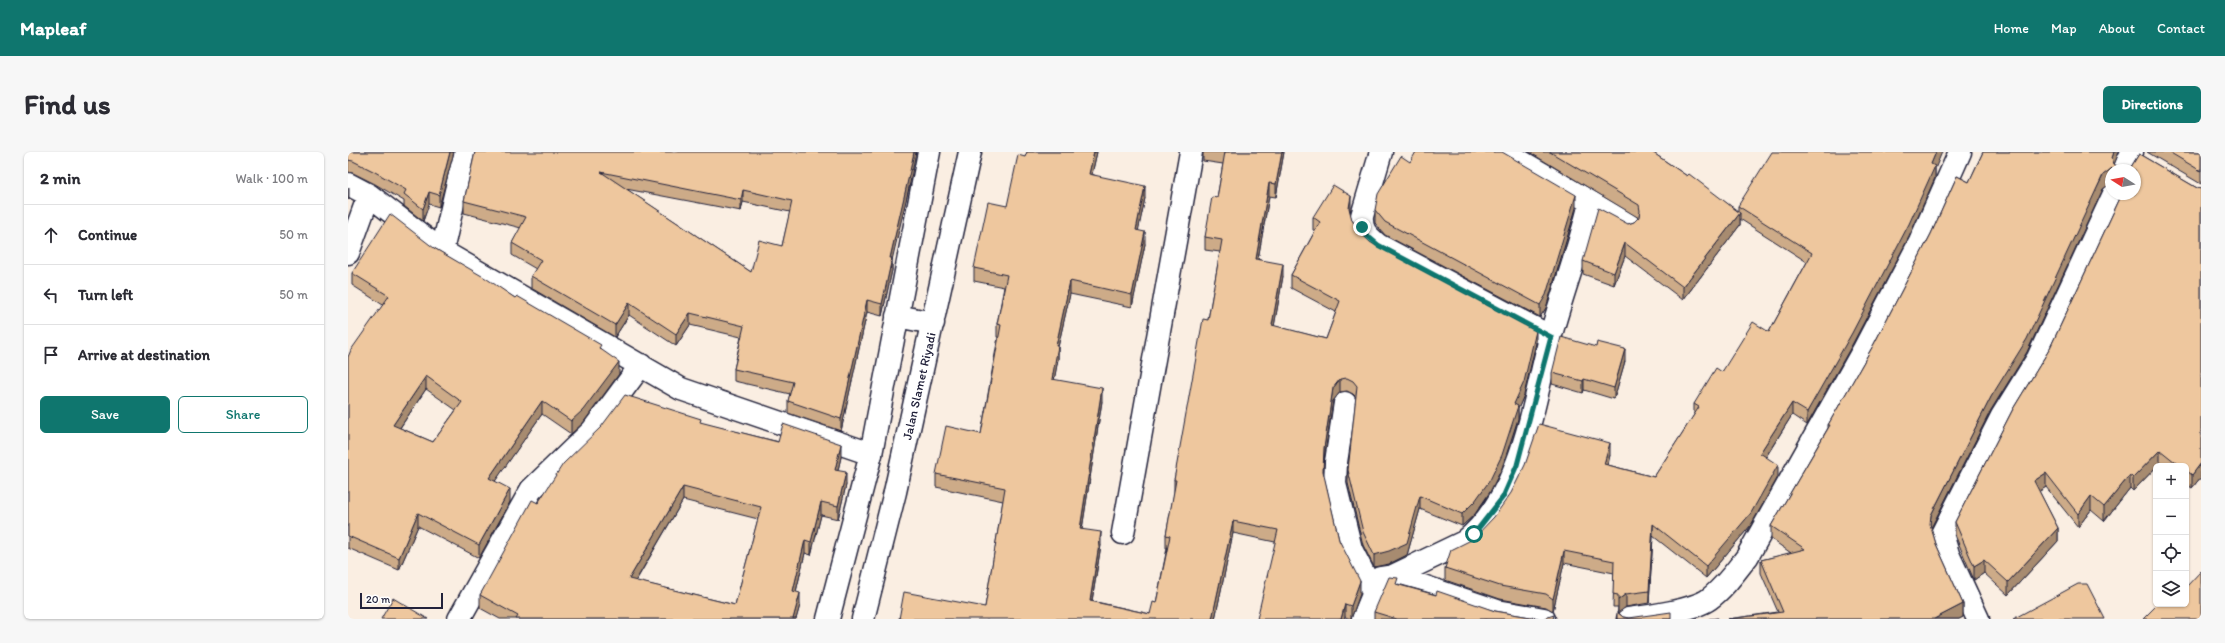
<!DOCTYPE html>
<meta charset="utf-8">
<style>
body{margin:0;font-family:Itim,sans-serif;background:#f7f7f7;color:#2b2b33}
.controls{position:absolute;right:12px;bottom:12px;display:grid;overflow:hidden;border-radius:6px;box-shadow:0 1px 3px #0004}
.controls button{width:36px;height:36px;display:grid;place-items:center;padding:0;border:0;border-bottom:1px solid #e1e1e2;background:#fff;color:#2b2b33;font:20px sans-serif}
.compass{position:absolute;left:1757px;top:12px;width:36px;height:36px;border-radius:50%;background:#fff;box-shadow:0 1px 3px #0004;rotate:281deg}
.scale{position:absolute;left:12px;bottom:10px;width:83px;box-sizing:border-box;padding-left:4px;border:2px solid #22223b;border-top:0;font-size:11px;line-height:14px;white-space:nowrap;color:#22223b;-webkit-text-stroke:3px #fff;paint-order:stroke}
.stop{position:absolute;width:12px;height:12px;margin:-9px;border:3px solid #0f766e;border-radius:50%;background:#fff}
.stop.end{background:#0f766e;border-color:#fff;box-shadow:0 1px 4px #0008}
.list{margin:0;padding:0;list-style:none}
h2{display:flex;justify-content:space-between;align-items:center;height:52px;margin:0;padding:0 16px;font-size:17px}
h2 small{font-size:13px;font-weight:400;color:#7c7c81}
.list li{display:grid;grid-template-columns:26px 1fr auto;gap:12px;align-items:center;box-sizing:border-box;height:60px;padding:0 16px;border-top:1px solid #e1e1e2}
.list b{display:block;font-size:15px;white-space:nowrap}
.list em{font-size:13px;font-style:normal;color:#7c7c81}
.actions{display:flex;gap:8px;padding:12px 16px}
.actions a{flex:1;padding:9px 0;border:1px solid #0f766e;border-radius:6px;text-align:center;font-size:14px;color:#0f766e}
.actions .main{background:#0f766e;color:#fff}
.icon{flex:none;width:22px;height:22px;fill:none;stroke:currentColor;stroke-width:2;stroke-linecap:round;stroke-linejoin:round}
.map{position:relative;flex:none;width:1853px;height:467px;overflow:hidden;border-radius:6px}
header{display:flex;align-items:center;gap:24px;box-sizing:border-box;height:56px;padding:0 20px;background:#0f766e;color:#fff}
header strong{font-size:19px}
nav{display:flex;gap:22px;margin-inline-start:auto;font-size:14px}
.intro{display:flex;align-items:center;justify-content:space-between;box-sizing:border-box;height:96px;padding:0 24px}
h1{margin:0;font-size:28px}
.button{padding:10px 18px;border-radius:6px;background:#0f766e;color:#fff;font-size:14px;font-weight:700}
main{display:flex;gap:24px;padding:0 24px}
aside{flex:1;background:#fff;border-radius:6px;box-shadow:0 1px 3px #0004}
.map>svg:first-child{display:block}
</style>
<header>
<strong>Mapleaf</strong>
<nav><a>Home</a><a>Map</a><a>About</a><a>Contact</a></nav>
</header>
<div class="intro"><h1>Find us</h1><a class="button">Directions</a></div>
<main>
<aside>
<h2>2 min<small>Walk · 100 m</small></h2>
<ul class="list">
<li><svg class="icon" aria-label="ahead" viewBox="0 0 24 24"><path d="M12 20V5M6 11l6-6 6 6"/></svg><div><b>Continue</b></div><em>50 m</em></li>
<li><svg class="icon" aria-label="left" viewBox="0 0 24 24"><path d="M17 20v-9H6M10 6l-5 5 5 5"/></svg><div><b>Turn left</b></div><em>50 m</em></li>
<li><svg class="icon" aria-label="arrive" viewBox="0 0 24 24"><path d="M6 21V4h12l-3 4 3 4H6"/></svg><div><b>Arrive at destination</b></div></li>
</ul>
<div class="actions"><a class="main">Save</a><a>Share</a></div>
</aside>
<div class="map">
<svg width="1853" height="467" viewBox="0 0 1853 467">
<rect width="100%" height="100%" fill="#faeee2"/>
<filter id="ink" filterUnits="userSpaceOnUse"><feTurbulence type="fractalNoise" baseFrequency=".025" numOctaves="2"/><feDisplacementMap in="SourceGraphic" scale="8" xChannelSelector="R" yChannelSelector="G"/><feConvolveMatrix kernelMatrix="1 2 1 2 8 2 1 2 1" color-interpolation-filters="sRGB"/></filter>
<g filter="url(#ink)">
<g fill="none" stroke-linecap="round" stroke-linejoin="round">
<!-- minor casing -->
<g stroke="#22223b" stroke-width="25">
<path id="minor" d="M1033,0l-19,64c-1,15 5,19 16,29l173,92
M1157,0l123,72
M1776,18l8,-18
M0,32l21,11 73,56 239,138 190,65
M94,99l23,-99
M0,101l21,-58
M997,251l-9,59 -1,22 16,65 22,43
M775,381l68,-381
M1045,424l71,-34c60,-48 69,-141 88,-211 12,-43 28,-85 38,-128
M111,467l72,-129 61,-59 49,-66
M1015,467l17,-41 13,-2 104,35 47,8
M1280,467c19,-2 66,-9 81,-20 15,-11 26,-27 38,-42l116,-206 57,-109 40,-90
M1630,467l-30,-65 -6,-20 60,-118 36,-58 76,-164"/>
</g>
<!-- secondary casing -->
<g stroke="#22223b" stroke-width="25">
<path id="secondary" d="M549,164l36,7
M480,467l43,-165 58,-302
M515,467l32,-127 75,-340"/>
</g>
<!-- minor -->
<use href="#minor" stroke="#fff" stroke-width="22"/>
<!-- secondary -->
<use href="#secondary" stroke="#fff" stroke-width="22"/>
</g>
<!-- wall -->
<path fill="#cdab88" stroke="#22223b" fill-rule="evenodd" d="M0,0h106l-15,55 -10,-3 -6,17 -19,-15v-5l-29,-17 -22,-11 -5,-1z
M127,0l435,31 -18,75v12l-10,46 -15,-4 -26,119 -53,-18v-12l2,-7 -56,-13v-12l7,-32 -51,-12 -14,21 -47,-31 -14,22 -84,-49v-12l5,-7 -24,-14v-12l9,-15 -57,-15v-12zM278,37l115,22 2,-9 47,10 -8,34 -31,26z
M679,0h70l-5,22 53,24 -7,32 7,14 -13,63 -62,-13 -12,53v12l-4,21 48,21 -20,128 19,16 -9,56 58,13 6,-11 11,-55h-1v-13l8,-42v-13l34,-160 12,-68 -15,-2v-13l12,-39 6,-34 -20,-3v-9h81l-8,45 -7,-1 -11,63 25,17 -9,50 52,13 10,-27 -45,-24v-13l24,-44 -2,-1v-13l38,-9 -1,6 2,6 6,10 12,12 166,101 -12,52 -6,14v10l-16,49 -12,24 -15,22 -13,12 -42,-17 -13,46 -18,9 -15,3 -11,-22 -15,-62v-13l8,-73 -3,-3 -6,-3 -7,1 -7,9 -9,59 -1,13 16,67 21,54 -9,25 -6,-2 -70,-75 -42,-9 -18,86 -230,-12 18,-106 -67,-14v-13l45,-40 17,-97h-1v-13l7,-37 -30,-6v-13l33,-62 18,-49z
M1181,0h123l86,59v-5l197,-37v9l-26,59 -57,108 -45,80 -15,-10 -26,42 12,20 -27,48 -45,53 -53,-42 -4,67 -23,4 -8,5 5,5 6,1 42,1h-54l1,-12h-5l1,-34 -50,-10 -11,48 -7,-4 -46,-8 -55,-19v-12l28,-29 137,-84 -2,10 46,12 40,-62v-11l28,-32 47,-40 38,-70 -67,-43v6l-57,75 -58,-44 -11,29 -31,-11v-13l45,-37 6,-2 5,-4z
M1635,0h136l-5,12 5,4 6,1 6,-2 8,-13 58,34 4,1v288l-9,11 -6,-4v-18h-23l-3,-3 -27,28 -3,-3 -26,33 -13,-11 -13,17 -32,-40 -7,4 19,37v13l-50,54 -24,-22 -10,7 -19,-45v-13l58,-113 36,-59 73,-156h13v-24h-24v13l-8,6 -76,163 -36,58 -60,118 5,16 27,60v13l-4,2h-231l50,-7 -17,-39v-13l30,-7 -20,-14v-13l57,-98v-3l46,-81 57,-110 26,-58 12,6z
M1799,0h54v32z
M1062,10l166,46 -30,100 -6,9 -155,-82 -10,-12v-13z
M86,96l81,50 86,51 18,25 -36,49 -12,11 -29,-20 -47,67 15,21 -31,56 -61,-32 -19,44 -51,-22v-191l35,-52 -31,-20v-12zM78,237l30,21 -23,32 -33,-14z
M1277,209l-11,38 -30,-9 -1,3 -31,-9v-11z
M353,271l140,34 -3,13 8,15 -8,34 -17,-4 -10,40 -6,-2 -9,39 4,13 -4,14h-296l-20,-11v-13l58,-92zM335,348l75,19 -23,86 -99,-24z
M1050,432l97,27 47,8h12h-180v-7z"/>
<!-- shaded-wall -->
<path fill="#a78b6f" stroke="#22223b" d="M102,0h4l-15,55v-12z
M566,0h2l-6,31 -20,86v-11z
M746,0h3l-8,35v-13z
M934,0h2l-8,45v-13z
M1588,0h6l-7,17v9l-26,59 -57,108 -45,80v-13l124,-248z
M1766,0h5l-7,18h-1v13l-8,6 -76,163 -36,58 -60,118 -1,-4 1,-9 181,-357z
M921,31v13l-13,75v-12z
M797,34v12l-9,44v-12z
M1,35v12l-1,1v-12z
M395,38v12l-2,9v-11z
M81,40v12l-6,17v-12z
M1228,43v13l-30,100 -6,9v-12z
M1003,44v12l-2,13v-13z
M1392,61v12l-57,75v-13z
M797,80v12l-13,63v-12z
M1277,91v13l-11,29v-12z
M544,106v12l-10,46v-12z
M935,112v12l-11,62v-13z
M722,129v13l-12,53v12l-6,33v-13l4,-33z
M519,148v12l-26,119v-12z
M281,151v12l-14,22v-12z
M342,161v12l-14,21v-12z
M1188,179v12l-12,52 -6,14v10l-16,49 -12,24 -15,22 -13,12v-12l52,-110z
M1277,197v12l-11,38v-11z
M271,210v12l-36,49 -12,11v-13z
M78,224v13l-33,49v-13z
M992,227v13l-7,9 -9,59 -1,24 1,-36 9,-60z
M1236,227v11l-1,3v-12z
M754,236v13l-22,141v-13z
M194,249v13l-53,76v-12z
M1444,251v12l-32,51v-13z
M1262,291v12l-6,21v-12z
M493,292v13l-6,26v-13z
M1812,298v13l-27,28v-13z
M1853,311v14l-9,11v-13z
M1430,313v12l-27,48 -45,53v-12z
M498,320v13l-8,34v-13z
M1698,321v14l-12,8v-14z
M1782,323v13l-26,33v-14z
M335,335v13l-54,92v-13z
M162,337v13l-31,56v-13z
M1072,344v13l-13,46 -18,9 -15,3v-12z
M1743,344v14l-13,17v-13z
M473,350v13l-10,40v-13z
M70,361v13l-19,44v-12z
M885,369v12l-18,86h-3z
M1305,372v12l-4,67v-12z
M1710,376v13l-50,54v-13z
M753,380v13l-11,68v-12z
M457,388v13l-12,51v-13z
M1216,399v12l-11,48v-12z
M1636,408v13l-10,7v-14z
M1012,429v13l-9,25v-13z
M452,441v12l-4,14h-3z
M1278,442v13l-8,6v-13z
M997,452v13l-1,2h-3z
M1615,452v13l-4,2h-25z"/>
<!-- building -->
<path fill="#eec79e" stroke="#22223b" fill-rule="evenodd" d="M0,0h102l-11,43 -10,-3 -6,17 -19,-15 2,-4 -31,-18 -22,-11 -5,-1z
M127,0h439l-4,19 -20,87h2l-10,46 -15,-4 -26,119 -53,-18 5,-19 -59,-13 10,-43 -54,-13 -14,21 -47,-31 -14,22 -84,-49 10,-16 -29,-17 14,-26 -62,-16zM253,20l140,28 2,-10 49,11 -10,45 -23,-6 -8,32z
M679,0h67l-5,22 56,12 -9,44 9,2 -13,63 -62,-14 -14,65h2l-6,33 50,9 -22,141 21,3 -11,69 60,13 3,-12 3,1 14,-67 -4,-1 10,-55h-2l29,-161 5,1 14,-80 -17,-3 7,-40 5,1 8,-46h57l-6,32 -7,-1 -13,76 27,5 -11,61 54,14 14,-38 -49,-26 29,-53 -7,-5 20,-32 18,11 -2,12 3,12 6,10 12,12 166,89 -12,51 -10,22 4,2 -16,49 -12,25 -15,21 -13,13 -42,-18 -13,47 -18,8 -15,4 -11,-23 -15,-62 9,-84 -4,-5 -6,-3 -7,1 -7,9 -9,60 -1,23 16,69 21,41 -9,25 -6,-2 -4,15h-84l21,-89 -45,-9 -21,98h-313l5,-27 81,15 20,-119 -69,-14 10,-48 35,8 20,-109 -4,-1 10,-49 -33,-7 14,-66 19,4 11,-51 7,2z
M1068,0h86l74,43 -30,100 -6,10 -155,-83 -10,-12 3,-16 23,-38 9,6z
M1202,0h102l35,24 2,-2 51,39 -57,74 -58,-44 -11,30 -31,-12 15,-53 30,16 6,-2 5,-5 1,-6 -1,-6z
M1424,0h164l-5,12 4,2 -26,58 -57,109 -45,79 -15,-9 -32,50 18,12 -27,48 -45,53 -53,-42 -4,67 -23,3 -8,6v-5l-5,-1 1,-33 -50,-10 -11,48 -7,-5 -46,-8 -55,-18 6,-18 22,-11 21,-22 17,-24 14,-28 14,-41 71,19 -6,21 50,13 45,-70 -5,-3 22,-36 6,4 31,-50 16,10 43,-79 -74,-47z
M1635,0h131l-2,6 2,6 5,4 6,1 6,-2 8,-13 58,34 4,1v274l-9,12 -6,-5v-4h-6l-20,-16 -27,28 -3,-3 -26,32 -13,-11 -13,18 -32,-41 -12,8 24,47 -50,54 -24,-22 -10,6 -19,-44 58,-113 36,-59 73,-156h13v-24h-15l-8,-2 -9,7 -76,164 -36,58 -60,118 -1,9 6,20 27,60 -29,15h-206l55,-7 -22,-52 44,-11 -34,-23 59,-101h-2l46,-81 57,-110 26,-58 12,6z
M1821,0h32v19z
M42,62l44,34 53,31 28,19 2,-2 84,49 -2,3 20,14 -36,48 -12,11 -29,-20 -53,77 21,11 -31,56 -61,-32 -19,45 -51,-22v-179l3,-7 38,-54 -37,-23zM78,224l36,26 -29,40 -40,-17z
M1213,185l35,10 1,-5 28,7 -11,39 -30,-9 -1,2 -31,-8z
M277,243l76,24 -1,3 78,20 5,-18 58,20 -6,26 11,2 -8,34 -17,-4 -10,40 -6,-2 -12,51 7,2 -7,26h-277l2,-3 -38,-21 52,-95 6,3 25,-39 38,-37zM335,335l78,20 -26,98 -106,-26z
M1853,419v48h-58l15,-15h28v-17z
M1041,425l9,1 -2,6 40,11 1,-4 58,20 47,8 12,-4 -1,4h-156l-23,-7z
M1730,432h9l18,35h-92z
M45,446l35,21h-47z
M1269,460l6,5 6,1 42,-6v7h-54z
M1370,466v1h-9z"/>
</g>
<g fill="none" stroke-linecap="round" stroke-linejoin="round" filter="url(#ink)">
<!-- route -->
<path stroke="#0f766e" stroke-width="5" d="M1014,75l3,7 13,11 173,92 -34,128 -14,32 -29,37"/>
</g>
<g text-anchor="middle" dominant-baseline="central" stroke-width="4" stroke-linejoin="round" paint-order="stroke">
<!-- street labels -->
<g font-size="13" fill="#22223b" stroke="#fff">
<text transform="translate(571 234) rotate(-77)">Jalan Slamet Riyadi</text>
</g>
</g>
</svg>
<div class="controls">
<button>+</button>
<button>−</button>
<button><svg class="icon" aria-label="locate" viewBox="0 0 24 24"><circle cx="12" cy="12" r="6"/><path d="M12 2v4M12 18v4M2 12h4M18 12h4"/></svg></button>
<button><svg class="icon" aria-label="layers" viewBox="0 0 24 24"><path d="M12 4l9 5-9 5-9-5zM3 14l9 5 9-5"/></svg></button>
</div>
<svg class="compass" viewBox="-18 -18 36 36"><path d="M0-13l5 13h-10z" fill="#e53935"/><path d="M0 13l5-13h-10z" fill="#7c7c81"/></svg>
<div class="scale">20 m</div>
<div class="stop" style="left:1126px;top:382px"></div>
<div class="stop end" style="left:1014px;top:75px"></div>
</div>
</main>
